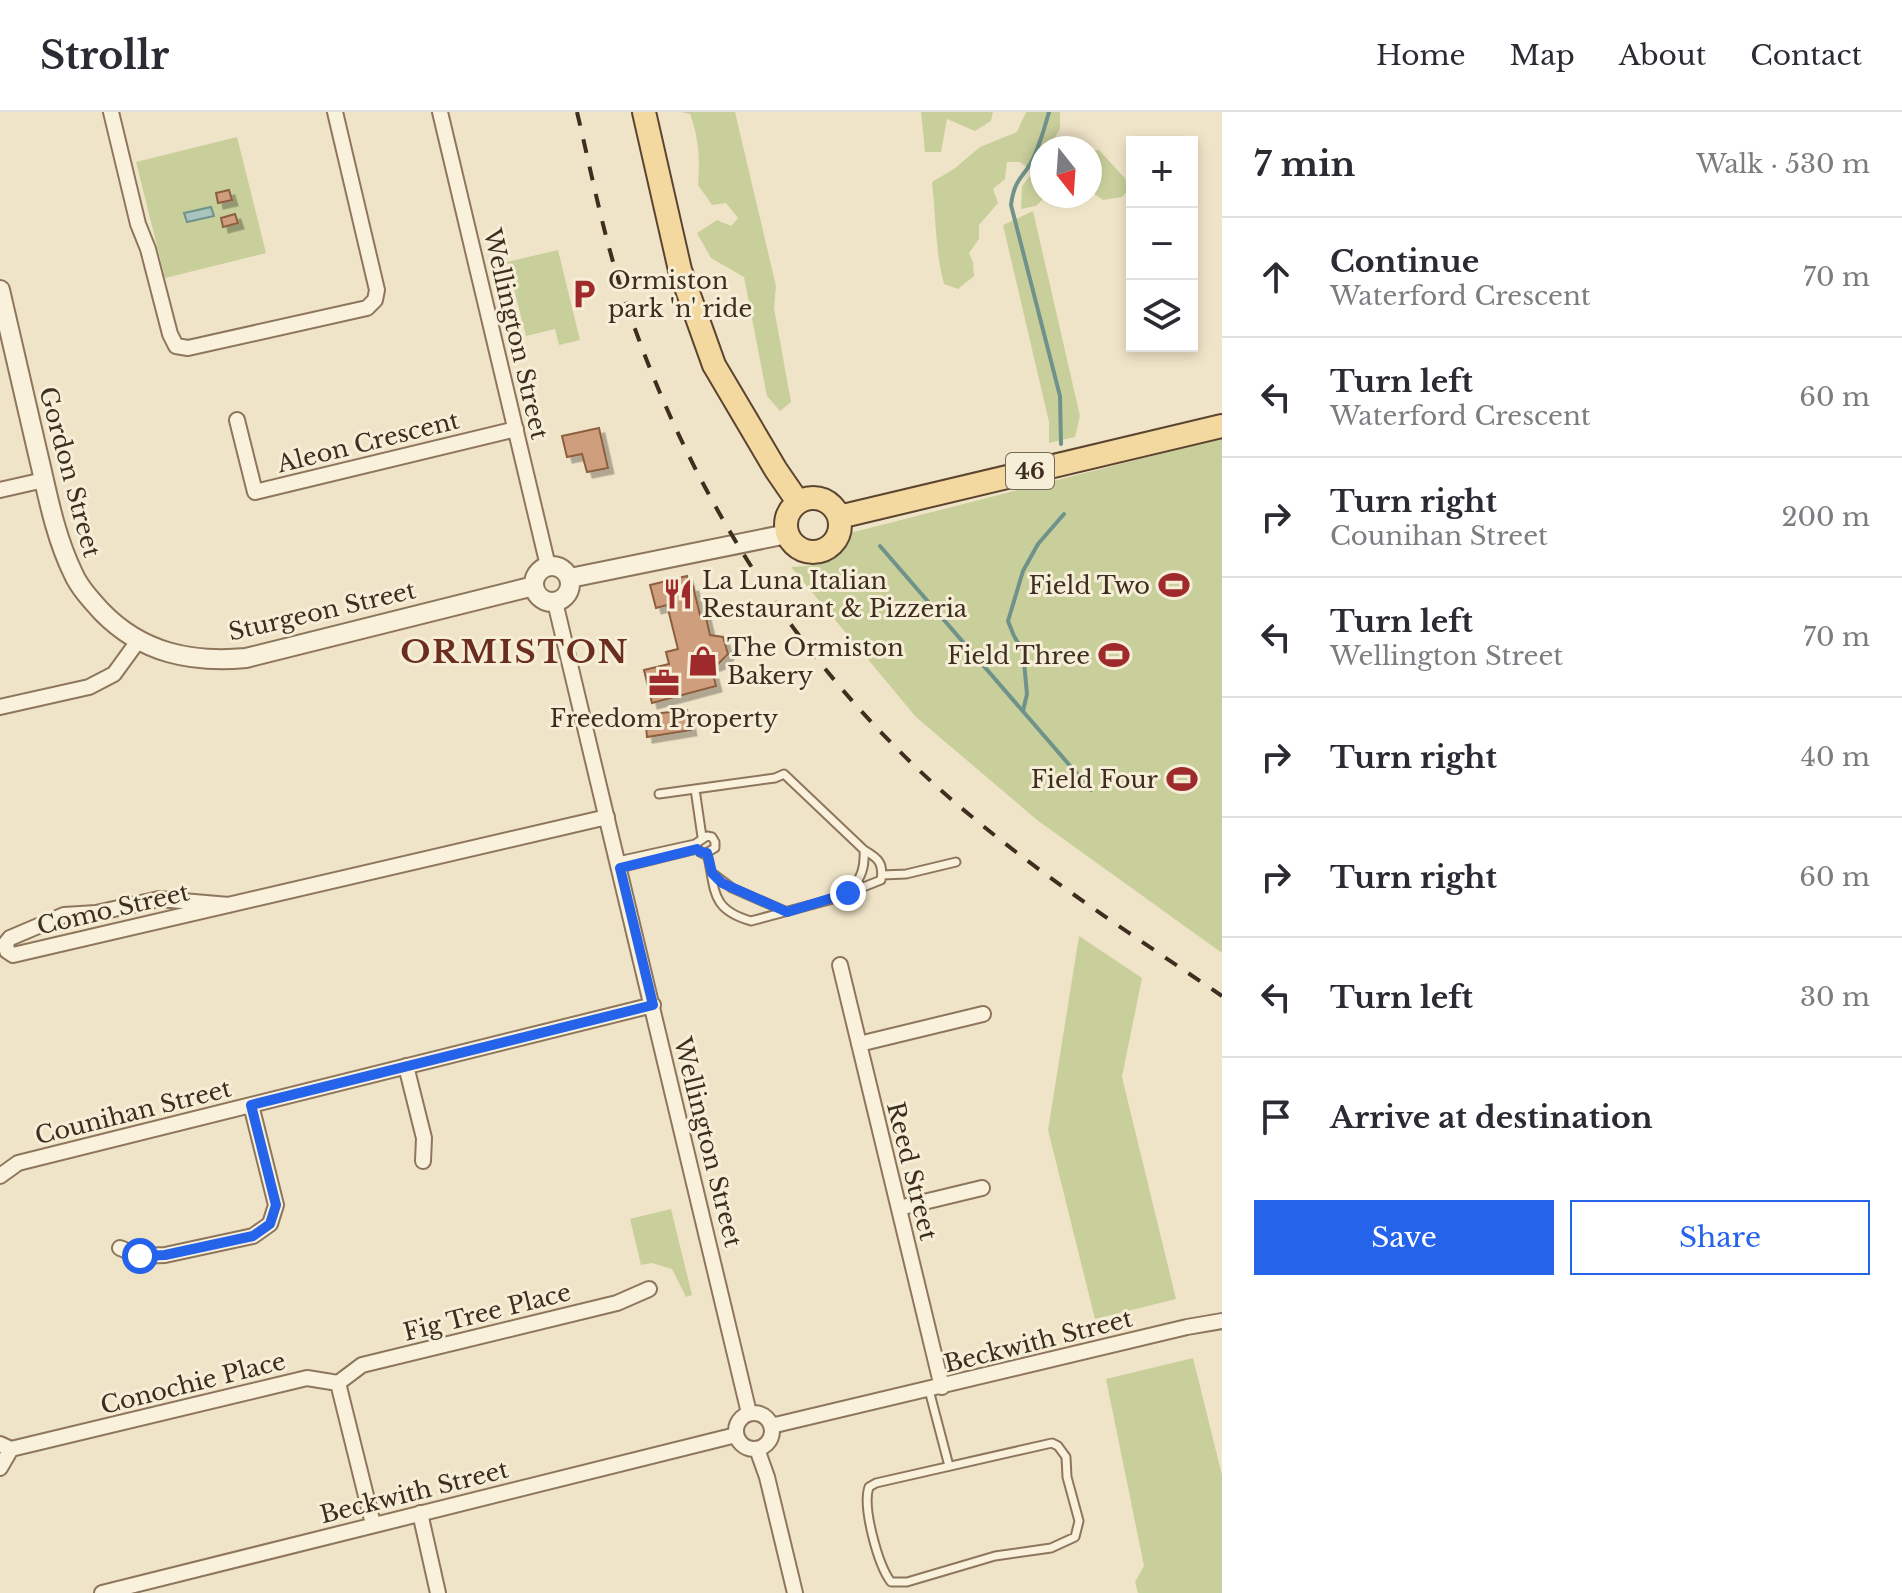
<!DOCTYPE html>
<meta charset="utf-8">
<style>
body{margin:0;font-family:"Libre Baskerville",serif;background:#f2f2f3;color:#2b2b33}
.controls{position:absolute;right:24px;top:24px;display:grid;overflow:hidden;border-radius:0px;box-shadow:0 4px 12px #0003}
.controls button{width:72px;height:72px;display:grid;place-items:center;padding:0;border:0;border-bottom:2px solid #e1e1e2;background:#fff;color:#2b2b33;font:40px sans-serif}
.compass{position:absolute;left:1030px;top:24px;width:72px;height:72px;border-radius:50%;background:#fff;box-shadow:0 4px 12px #0003;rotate:163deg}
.stop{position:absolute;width:24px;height:24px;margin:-18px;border:6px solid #2563eb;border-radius:50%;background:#fff}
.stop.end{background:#2563eb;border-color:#fff;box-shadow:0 2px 8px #0008}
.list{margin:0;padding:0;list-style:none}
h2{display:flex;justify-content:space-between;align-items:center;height:104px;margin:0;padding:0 32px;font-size:34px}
h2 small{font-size:26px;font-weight:400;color:#7c7c81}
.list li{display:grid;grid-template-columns:52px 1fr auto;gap:24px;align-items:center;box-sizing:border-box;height:120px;padding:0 32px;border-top:2px solid #e1e1e2}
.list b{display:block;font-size:30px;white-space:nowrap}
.list p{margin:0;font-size:26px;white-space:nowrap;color:#7c7c81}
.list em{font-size:26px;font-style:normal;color:#7c7c81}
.actions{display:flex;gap:16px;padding:24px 32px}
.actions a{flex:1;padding:18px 0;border:2px solid #2563eb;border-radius:0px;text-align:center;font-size:28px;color:#2563eb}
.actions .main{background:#2563eb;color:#fff}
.icon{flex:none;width:44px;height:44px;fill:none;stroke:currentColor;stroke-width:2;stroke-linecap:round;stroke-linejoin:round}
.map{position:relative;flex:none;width:1222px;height:1481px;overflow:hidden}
header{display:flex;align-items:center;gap:48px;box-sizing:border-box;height:112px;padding:0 40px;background:#fff;border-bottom:2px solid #e1e1e2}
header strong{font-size:38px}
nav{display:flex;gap:44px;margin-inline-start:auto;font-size:28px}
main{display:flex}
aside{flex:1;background:#fff}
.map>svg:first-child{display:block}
</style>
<header>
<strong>Strollr</strong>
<nav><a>Home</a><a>Map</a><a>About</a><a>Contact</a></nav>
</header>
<main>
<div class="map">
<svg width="1222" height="1481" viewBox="0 0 1222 1481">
<defs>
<filter id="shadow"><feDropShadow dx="5.5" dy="5.5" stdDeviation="0" flood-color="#0004"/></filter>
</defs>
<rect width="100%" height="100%" fill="#f0e4c8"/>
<!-- green -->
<path fill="#c9cf9b" d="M681,0h54l41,174 -2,22 17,94 -11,9 -13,-15 -23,-119 -33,-19 -14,-25 20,-13 14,6 7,-8 -12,-15 -14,2 -14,-20c2,-25 1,-47 -8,-71z
M921,0h72l-2,9 -16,10 -28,-12 -6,33h-16z
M1026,0h34v17l-7,12 1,7h-12v48h4l-10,10 -15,3 1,-23 11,-14 -13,-10h-13l-2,17 -12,10 5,14 -19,22v14l-10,14 4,9 1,14 -16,13 -14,-5c-9,-33 -8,-67 -12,-102l22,-13 26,-22 37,-15z
M237,25l29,116 -101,25 -29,-116z
M1099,38l33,36 -10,11 -19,3 -13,-9v-40z
M1033,99l47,205 -5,21 -26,6v-21l-46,-197z
M558,138l22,90 -21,5 -4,-16 -29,7 -19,-74z
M1222,326v515l-185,-133 -121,-103 -125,-150c34,-2 44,-2 59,-34z
M1079,824l63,42 -20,99 54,222 -81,20 -47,-189z
M671,1097l21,86 -6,2 -14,-28 -20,-6 -11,2 -11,-46z
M1193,1246l29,117v118h-84l-3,-11 9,-16 -38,-187z"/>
<!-- water -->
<path fill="#a9c4bc" stroke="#6f938a" stroke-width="2" d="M211,95l3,9 -27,6 -3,-9z"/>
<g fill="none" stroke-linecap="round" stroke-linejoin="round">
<!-- stream -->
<path stroke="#6f938a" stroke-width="4" d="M1049,0c-4,14 -8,29 -14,42 -9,24 -20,20 -24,51l49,191 1,48
M880,434l211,244
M1023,599l4,-17 -4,-43 -9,-15 -6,-15 15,-50 15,-27 26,-30"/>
</g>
<!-- building -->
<path fill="#cf9f7d" stroke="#8d5f41" stroke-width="2" filter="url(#shadow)" d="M229,78l3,10 -14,3 -2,-10z
M235,102l3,9 -15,4 -2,-9z
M599,316l9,40 -21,4 -5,-18 -15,3 -5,-21z
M687,464l3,11 3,-1 7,29 5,-2 5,22 13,2 5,17 -10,10 -7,2 5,20 -64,17 -8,-33 25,-6 -3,-12 12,-3 -11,-44 -11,3 -6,-23z
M687,598l4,20 -44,7 -2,-22z"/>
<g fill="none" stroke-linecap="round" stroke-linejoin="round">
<!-- service casing -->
<g stroke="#8d765c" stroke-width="11">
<path id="service" d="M659,682l36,-5
M702,725l-7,-48 80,-11 9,-4 80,76c14,8 20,13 17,30l-48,19 -82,22c-42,-12 -35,-32 -44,-68
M618,749l77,-17 12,-8 5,1 3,5v6l-11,6 -4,-2 -5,-8
M620,756l77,-19
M712,761l20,15 53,23
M882,763l24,-1 50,-12
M850,779c12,-14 15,-24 14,-41
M929,1278l20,76
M1052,1331l6,3 8,11 1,20 12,44 -4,16 -24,11 -56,8 -88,26h-16c-13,-17 -29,-75 -22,-95l7,-4z"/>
</g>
<!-- minor casing -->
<g stroke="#8d765c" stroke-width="18">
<path id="minor" d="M111,0l27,112 10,25 22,85 6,12 12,2 179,-40 8,-8 2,-10 -42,-178
M440,0l108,454
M237,308l18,72 261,-63
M0,378l44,-10
M555,490l194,811
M0,595l89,-20 25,-13 24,-33
M229,793l-70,-6 -63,14 -32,2 -54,23 -4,5 1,8 6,4 594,-138
M840,853l102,422
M859,932l124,-30
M406,954l18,72 -1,23
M0,1064l18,-13 635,-158
M899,1096l83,-20
M120,1136l20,8 25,-1 88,-19 17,-12 6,-19 -25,-100
M338,1271l24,-18 255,-62 32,-14
M736 1319a18 18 0 1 1 36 0a18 18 0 1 1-36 0Z
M771,1314l416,-99 35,-6
M0,1332l11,5 -11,19
M11,1337l296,-71 31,5 35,141
M757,1337l10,28 28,116
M420,1401l18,80
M102,1481l634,-158"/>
</g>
<!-- tertiary casing -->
<g stroke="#8d765c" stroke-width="22">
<path id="tertiary" d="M0,178c12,53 25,107 37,160 10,41 17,84 36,123 6,14 18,27 29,39 40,41 89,51 144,46l288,-72
M534 472a18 18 0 1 1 36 0a18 18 0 1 1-36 0Z
M570,466l217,-44"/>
</g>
<!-- primary casing -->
<g stroke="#5b4430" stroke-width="26">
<path id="primary" d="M644,0l36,158 34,95 62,105 22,32
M786 413a27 27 0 1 1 54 0a27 27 0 1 1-54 0Z
M839,405l383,-91"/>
</g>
<!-- service -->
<use href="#service" stroke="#faf1dc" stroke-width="7"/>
<!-- minor -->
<use href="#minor" stroke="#faf1dc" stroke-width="14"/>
<!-- tertiary -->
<use href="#tertiary" stroke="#faf1dc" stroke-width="18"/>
<!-- primary -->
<use href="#primary" stroke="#f3d9a0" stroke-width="22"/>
<!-- rail -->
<path stroke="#3d2e20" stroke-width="4" stroke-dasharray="14 14" stroke-linecap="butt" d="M577,0c15,63 27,127 48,188 66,199 183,382 346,516 79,66 166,122 251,180"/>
</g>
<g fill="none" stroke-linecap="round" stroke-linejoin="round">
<!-- route -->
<path stroke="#2563eb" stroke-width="10" d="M140,1144l25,-1 88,-19 17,-12 6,-19 -25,-100 402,-100 -33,-137 77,-19 3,3 7,1 5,20 10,10 65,29 61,-19"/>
</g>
<!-- icons -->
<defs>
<g id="parking-bare" transform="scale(2.4)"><path d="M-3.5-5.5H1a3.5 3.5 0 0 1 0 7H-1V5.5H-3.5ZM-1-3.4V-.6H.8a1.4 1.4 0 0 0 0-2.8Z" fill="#9e2a2b" stroke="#f7eed8" stroke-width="2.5" paint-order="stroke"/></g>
<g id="stadium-bare" transform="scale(2.4)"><path d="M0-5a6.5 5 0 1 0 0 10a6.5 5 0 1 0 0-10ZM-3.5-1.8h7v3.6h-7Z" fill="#9e2a2b" stroke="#f7eed8" stroke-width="2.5" paint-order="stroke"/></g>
<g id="restaurant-bare" transform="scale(2.4)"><path d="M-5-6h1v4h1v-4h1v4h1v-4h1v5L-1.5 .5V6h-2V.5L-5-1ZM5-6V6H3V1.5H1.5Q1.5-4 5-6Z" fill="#9e2a2b" stroke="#f7eed8" stroke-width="2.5" paint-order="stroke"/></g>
<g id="shop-bare" transform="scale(2.4)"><path d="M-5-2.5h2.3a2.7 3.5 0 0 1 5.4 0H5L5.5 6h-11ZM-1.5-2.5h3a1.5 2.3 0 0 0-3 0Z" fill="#9e2a2b" stroke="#f7eed8" stroke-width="2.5" paint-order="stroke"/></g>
<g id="office-bare" transform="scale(2.4)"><path d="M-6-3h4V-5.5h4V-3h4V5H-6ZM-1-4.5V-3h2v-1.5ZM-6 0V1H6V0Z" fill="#9e2a2b" stroke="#f7eed8" stroke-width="2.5" paint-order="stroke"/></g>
</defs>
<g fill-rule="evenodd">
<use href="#parking-bare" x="584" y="182"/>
<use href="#stadium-bare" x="1174" y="473"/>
<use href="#restaurant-bare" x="678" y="482"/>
<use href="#stadium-bare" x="1114" y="543"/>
<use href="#shop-bare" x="703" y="549"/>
<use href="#office-bare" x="664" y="571"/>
<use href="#stadium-bare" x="1182" y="667"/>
</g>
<g text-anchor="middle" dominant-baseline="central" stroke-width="6" stroke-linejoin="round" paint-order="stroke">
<!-- shield labels -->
<rect fill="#f7eed8" stroke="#756857" stroke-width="2" x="1006" y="341" width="48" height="36" rx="6"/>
<g font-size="22" font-weight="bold" fill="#3d2e20">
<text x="1030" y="359">46</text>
</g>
<!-- poi labels -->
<g font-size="24" fill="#3d2e20" stroke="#f7eed8" text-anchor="start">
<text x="608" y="168">Ormiston<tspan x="608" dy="28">park 'n' ride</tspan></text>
<text x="702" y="468">La Luna Italian<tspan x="702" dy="28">Restaurant &amp; Pizzeria</tspan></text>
<text x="1150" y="473" text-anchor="end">Field Two</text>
<text x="727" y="535">The Ormiston<tspan x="727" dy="28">Bakery</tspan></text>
<text x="1090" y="543" text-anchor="end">Field Three</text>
<text x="664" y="606" text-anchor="middle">Freedom Property</text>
<text x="1158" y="667" text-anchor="end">Field Four</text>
</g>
<!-- street labels -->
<g font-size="24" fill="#3d2e20" stroke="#f7eed8">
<text transform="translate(516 222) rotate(77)">Wellington Street</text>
<text transform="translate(368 330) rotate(-14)">Aleon Crescent</text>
<text transform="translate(70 360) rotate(75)">Gordon Street</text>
<text transform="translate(322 499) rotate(-13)">Sturgeon Street</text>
<text transform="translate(113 797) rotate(-13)">Como Street</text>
<text transform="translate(133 1000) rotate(-14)">Counihan Street</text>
<text transform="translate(708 1030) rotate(76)">Wellington Street</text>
<text transform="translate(912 1059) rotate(76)">Reed Street</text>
<text transform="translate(487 1200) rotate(-14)">Fig Tree Place</text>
<text transform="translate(1038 1229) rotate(-14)">Beckwith Street</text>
<text transform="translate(193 1271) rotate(-14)">Conochie Place</text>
<text transform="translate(414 1380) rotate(-14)">Beckwith Street</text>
</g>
<!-- district labels -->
<g font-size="32" font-weight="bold" letter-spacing="2" fill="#6b2e1e" stroke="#f7eed8">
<text x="515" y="540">ORMISTON</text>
</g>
</g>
</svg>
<div class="controls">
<button>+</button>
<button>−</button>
<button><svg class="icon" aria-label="layers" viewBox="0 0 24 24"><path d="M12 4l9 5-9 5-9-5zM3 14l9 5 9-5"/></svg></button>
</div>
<svg class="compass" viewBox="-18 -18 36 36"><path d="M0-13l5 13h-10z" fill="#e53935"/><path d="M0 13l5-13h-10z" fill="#7c7c81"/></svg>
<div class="stop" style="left:140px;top:1144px"></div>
<div class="stop end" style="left:848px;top:781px"></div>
</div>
<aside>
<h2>7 min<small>Walk · 530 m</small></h2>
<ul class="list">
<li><svg class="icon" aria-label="ahead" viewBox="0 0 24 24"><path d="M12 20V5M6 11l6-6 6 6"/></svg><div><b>Continue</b><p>Waterford Crescent</p></div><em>70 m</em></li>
<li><svg class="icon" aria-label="left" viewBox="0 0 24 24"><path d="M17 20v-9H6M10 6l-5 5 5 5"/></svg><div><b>Turn left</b><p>Waterford Crescent</p></div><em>60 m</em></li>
<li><svg class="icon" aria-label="right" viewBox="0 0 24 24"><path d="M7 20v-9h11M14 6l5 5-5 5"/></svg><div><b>Turn right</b><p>Counihan Street</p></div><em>200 m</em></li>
<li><svg class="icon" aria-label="left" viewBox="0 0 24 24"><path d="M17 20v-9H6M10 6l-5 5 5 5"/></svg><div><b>Turn left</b><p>Wellington Street</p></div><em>70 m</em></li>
<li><svg class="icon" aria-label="right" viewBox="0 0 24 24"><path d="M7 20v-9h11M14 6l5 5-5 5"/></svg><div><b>Turn right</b></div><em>40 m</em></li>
<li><svg class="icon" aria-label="right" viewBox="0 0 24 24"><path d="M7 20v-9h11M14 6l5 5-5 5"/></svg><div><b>Turn right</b></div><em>60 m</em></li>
<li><svg class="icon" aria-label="left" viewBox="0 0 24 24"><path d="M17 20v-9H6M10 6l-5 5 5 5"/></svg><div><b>Turn left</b></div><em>30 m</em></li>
<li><svg class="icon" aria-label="arrive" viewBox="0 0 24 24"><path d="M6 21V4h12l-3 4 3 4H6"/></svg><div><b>Arrive at destination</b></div></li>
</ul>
<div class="actions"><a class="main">Save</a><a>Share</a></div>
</aside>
</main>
